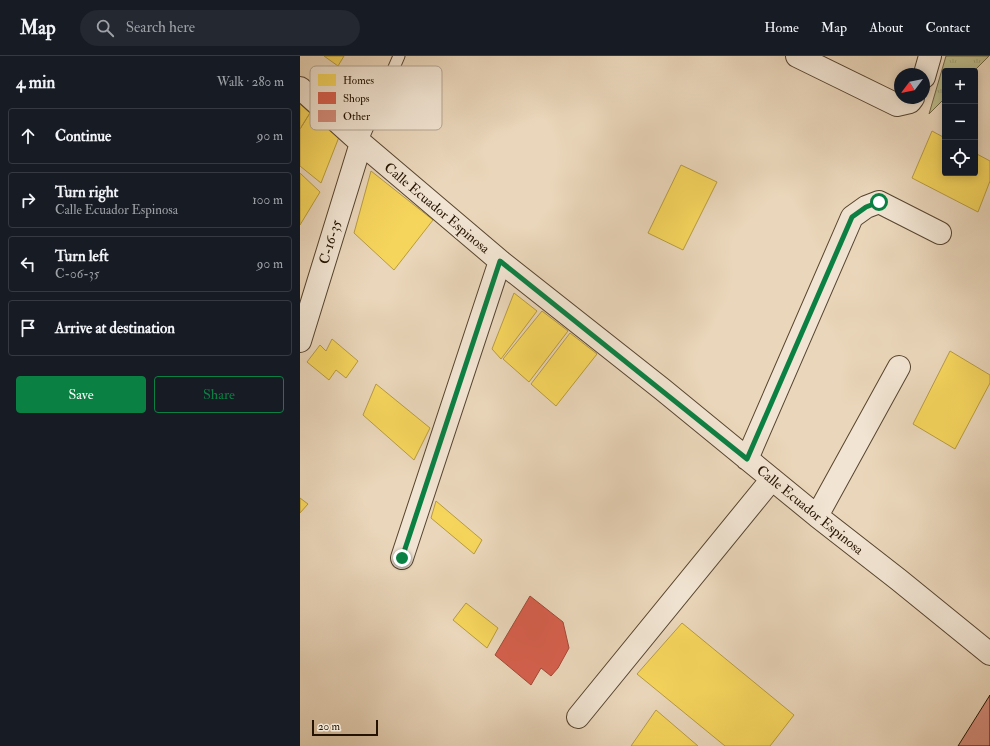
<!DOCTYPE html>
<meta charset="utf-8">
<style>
body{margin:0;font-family:"IM FELL Double Pica",serif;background:#242831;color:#f1f3f6}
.controls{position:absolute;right:12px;top:12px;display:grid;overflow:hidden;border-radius:4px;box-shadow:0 2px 10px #0003}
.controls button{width:36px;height:36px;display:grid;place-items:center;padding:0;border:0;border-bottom:1px solid #363941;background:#171b24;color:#f1f3f6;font:20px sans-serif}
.compass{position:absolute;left:594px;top:12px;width:36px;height:36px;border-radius:50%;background:#171b24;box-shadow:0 2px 10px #0003;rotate:238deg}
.scale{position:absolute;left:12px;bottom:10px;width:66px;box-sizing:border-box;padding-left:4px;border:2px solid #241300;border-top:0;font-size:11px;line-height:14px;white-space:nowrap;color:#241300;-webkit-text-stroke:3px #f1e4d2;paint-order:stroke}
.stop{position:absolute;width:12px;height:12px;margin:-9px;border:3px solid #0b8043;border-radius:50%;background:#fff}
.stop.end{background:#0b8043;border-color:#fff;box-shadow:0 1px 4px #0008}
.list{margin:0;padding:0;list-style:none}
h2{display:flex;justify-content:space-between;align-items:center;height:52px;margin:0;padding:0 16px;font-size:17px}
h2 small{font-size:13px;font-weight:400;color:#9ea1a6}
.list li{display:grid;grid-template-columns:26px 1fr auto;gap:12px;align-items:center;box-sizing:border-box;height:56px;margin:0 8px 8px;padding:0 8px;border:1px solid #363941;border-radius:4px}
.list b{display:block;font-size:15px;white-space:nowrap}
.list p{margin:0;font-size:13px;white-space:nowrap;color:#9ea1a6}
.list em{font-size:13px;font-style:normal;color:#9ea1a6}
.actions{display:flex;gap:8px;padding:12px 16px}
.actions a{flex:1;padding:9px 0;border:1px solid #0b8043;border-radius:4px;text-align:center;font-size:14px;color:#0b8043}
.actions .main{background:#0b8043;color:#fff}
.icon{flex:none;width:22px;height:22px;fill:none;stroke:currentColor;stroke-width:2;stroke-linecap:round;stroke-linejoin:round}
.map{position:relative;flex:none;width:690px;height:690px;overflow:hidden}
header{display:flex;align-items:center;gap:24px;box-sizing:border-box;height:56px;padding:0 20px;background:#171b24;border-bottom:1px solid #363941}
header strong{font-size:19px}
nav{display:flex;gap:22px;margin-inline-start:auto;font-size:14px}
.search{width:280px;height:36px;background:#242831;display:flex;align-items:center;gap:10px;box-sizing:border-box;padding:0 14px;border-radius:22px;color:#9ea1a6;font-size:15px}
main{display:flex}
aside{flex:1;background:#171b24}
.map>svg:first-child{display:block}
</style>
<header>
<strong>Map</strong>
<div class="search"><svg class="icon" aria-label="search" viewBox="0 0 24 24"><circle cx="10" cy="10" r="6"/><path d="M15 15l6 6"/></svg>Search here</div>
<nav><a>Home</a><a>Map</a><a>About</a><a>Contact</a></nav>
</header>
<main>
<aside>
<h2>4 min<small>Walk · 280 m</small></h2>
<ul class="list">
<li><svg class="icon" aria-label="ahead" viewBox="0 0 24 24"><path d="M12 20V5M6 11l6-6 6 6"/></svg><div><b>Continue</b></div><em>90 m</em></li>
<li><svg class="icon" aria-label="right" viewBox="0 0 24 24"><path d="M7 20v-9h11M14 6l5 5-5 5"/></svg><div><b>Turn right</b><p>Calle Ecuador Espinosa</p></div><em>100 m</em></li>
<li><svg class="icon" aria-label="left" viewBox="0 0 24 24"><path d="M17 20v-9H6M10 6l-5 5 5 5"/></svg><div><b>Turn left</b><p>C-06-35</p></div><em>90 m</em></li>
<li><svg class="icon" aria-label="arrive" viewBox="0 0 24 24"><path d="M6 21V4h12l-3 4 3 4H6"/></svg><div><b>Arrive at destination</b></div></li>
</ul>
<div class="actions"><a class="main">Save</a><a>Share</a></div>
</aside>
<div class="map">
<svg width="690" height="690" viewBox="0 0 690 690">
<defs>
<pattern id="park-tufts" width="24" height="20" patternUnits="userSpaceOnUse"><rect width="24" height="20" fill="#bdbc8b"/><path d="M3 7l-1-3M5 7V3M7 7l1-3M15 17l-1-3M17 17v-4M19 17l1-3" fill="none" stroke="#a2a176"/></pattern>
</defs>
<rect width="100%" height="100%" fill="#ead6ba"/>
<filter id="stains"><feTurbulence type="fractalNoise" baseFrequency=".005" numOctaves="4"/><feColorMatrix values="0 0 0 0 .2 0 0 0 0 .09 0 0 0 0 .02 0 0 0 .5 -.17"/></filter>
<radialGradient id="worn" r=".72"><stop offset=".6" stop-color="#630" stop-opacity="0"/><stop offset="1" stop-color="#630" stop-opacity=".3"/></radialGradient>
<!-- park -->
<path fill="url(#park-tufts)" stroke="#706846" d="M646,0h43l-15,15h-29v27l-16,16z"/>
<!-- homes -->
<path fill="#f6d55c" stroke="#b79b40" d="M24,0h20l-6,10z
M0,48l10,9 -10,16z
M10,57l29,24 -18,46 -21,-17v-37z
M632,75l13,7v35h30v-20l15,8v20l-12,31 -66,-34z
M381,109l36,17 -34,68 -35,-17z
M71,115l62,49 -39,50 -40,-37z
M0,117l20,19 -20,33z
M214,237l23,18 -36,48 -9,-10z
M242,255l26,20 -39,51 -26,-23z
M270,277l27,21 -41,52 -25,-22z
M32,283l26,22 -12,17 -10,-8 -7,10 -22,-18 13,-17 6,6z
M650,295l40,24v8l-35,66 -42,-25z
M76,328l54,44 -16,32 -51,-45z
M0,442l8,6 -8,9z
M136,445l46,39 -8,14 -43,-36z
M166,547l32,25 -11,20 -34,-28z
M382,567l112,92 -24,31h-45l-88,-72z
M356,654l42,36h-67z"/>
<!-- shops -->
<path fill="#d6604d" stroke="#a14936" d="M230,540l33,26 6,26 -11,20 -7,8 -10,-8 -10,17 -36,-30z"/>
<!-- building -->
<path fill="#d48c7a" stroke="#241300" d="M690,639v51h-32z"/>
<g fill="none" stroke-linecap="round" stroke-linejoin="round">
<!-- lane casing -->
<g stroke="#56442e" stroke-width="13">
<path id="lane" d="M61,87l38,-87"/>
</g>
<!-- street casing -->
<g stroke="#56442e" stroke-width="24">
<path id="street" d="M497,0l100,49 13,-3 3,-4
M624,21l6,-21
M0,32l61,55 139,118 162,128 155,127 82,64 91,74
M0,285l61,-198
M447,403l105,-242 14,-10 13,-5 61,31
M517,460l82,-149
M102,502l98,-297
M278,661l194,-238"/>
</g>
<!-- lane -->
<use href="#lane" stroke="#f1e4d2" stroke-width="11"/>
<!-- street -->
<use href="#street" stroke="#f1e4d2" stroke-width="22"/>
</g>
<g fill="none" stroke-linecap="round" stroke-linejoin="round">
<!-- route -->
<path stroke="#0b8043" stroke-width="5" d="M102,502l98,-297 247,198 105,-242 14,-10 13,-5"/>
</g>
<g text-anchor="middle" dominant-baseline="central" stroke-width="4" stroke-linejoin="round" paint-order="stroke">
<!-- street labels -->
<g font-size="14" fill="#241300" stroke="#f1e4d2">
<text transform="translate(137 152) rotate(40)">Calle Ecuador Espinosa</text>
<text transform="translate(30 186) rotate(-73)">C-16-35</text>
<text transform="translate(510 454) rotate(39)">Calle Ecuador Espinosa</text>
</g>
</g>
<!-- legend -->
<rect x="10" y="10" width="132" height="64" rx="6" fill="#f1e4d2" stroke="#b4a593" stroke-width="1"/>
<rect x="18" y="18" width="18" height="12" fill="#f6d55c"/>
<rect x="18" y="36" width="18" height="12" fill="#d6604d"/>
<rect x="18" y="54" width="18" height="12" fill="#d48c7a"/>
<g font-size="11" fill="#241300">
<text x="43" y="28">Homes</text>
<text x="43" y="46">Shops</text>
<text x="43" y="64">Other</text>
</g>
<rect width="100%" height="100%" filter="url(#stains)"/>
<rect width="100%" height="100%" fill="url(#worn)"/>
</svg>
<div class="controls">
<button>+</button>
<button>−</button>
<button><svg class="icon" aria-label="locate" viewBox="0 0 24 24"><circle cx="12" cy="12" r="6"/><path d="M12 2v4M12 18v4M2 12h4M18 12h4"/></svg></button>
</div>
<svg class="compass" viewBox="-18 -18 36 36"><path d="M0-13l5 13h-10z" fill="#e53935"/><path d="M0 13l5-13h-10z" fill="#9ea1a6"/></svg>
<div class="scale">20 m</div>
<div class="stop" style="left:579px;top:146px"></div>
<div class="stop end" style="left:102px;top:502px"></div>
</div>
</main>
